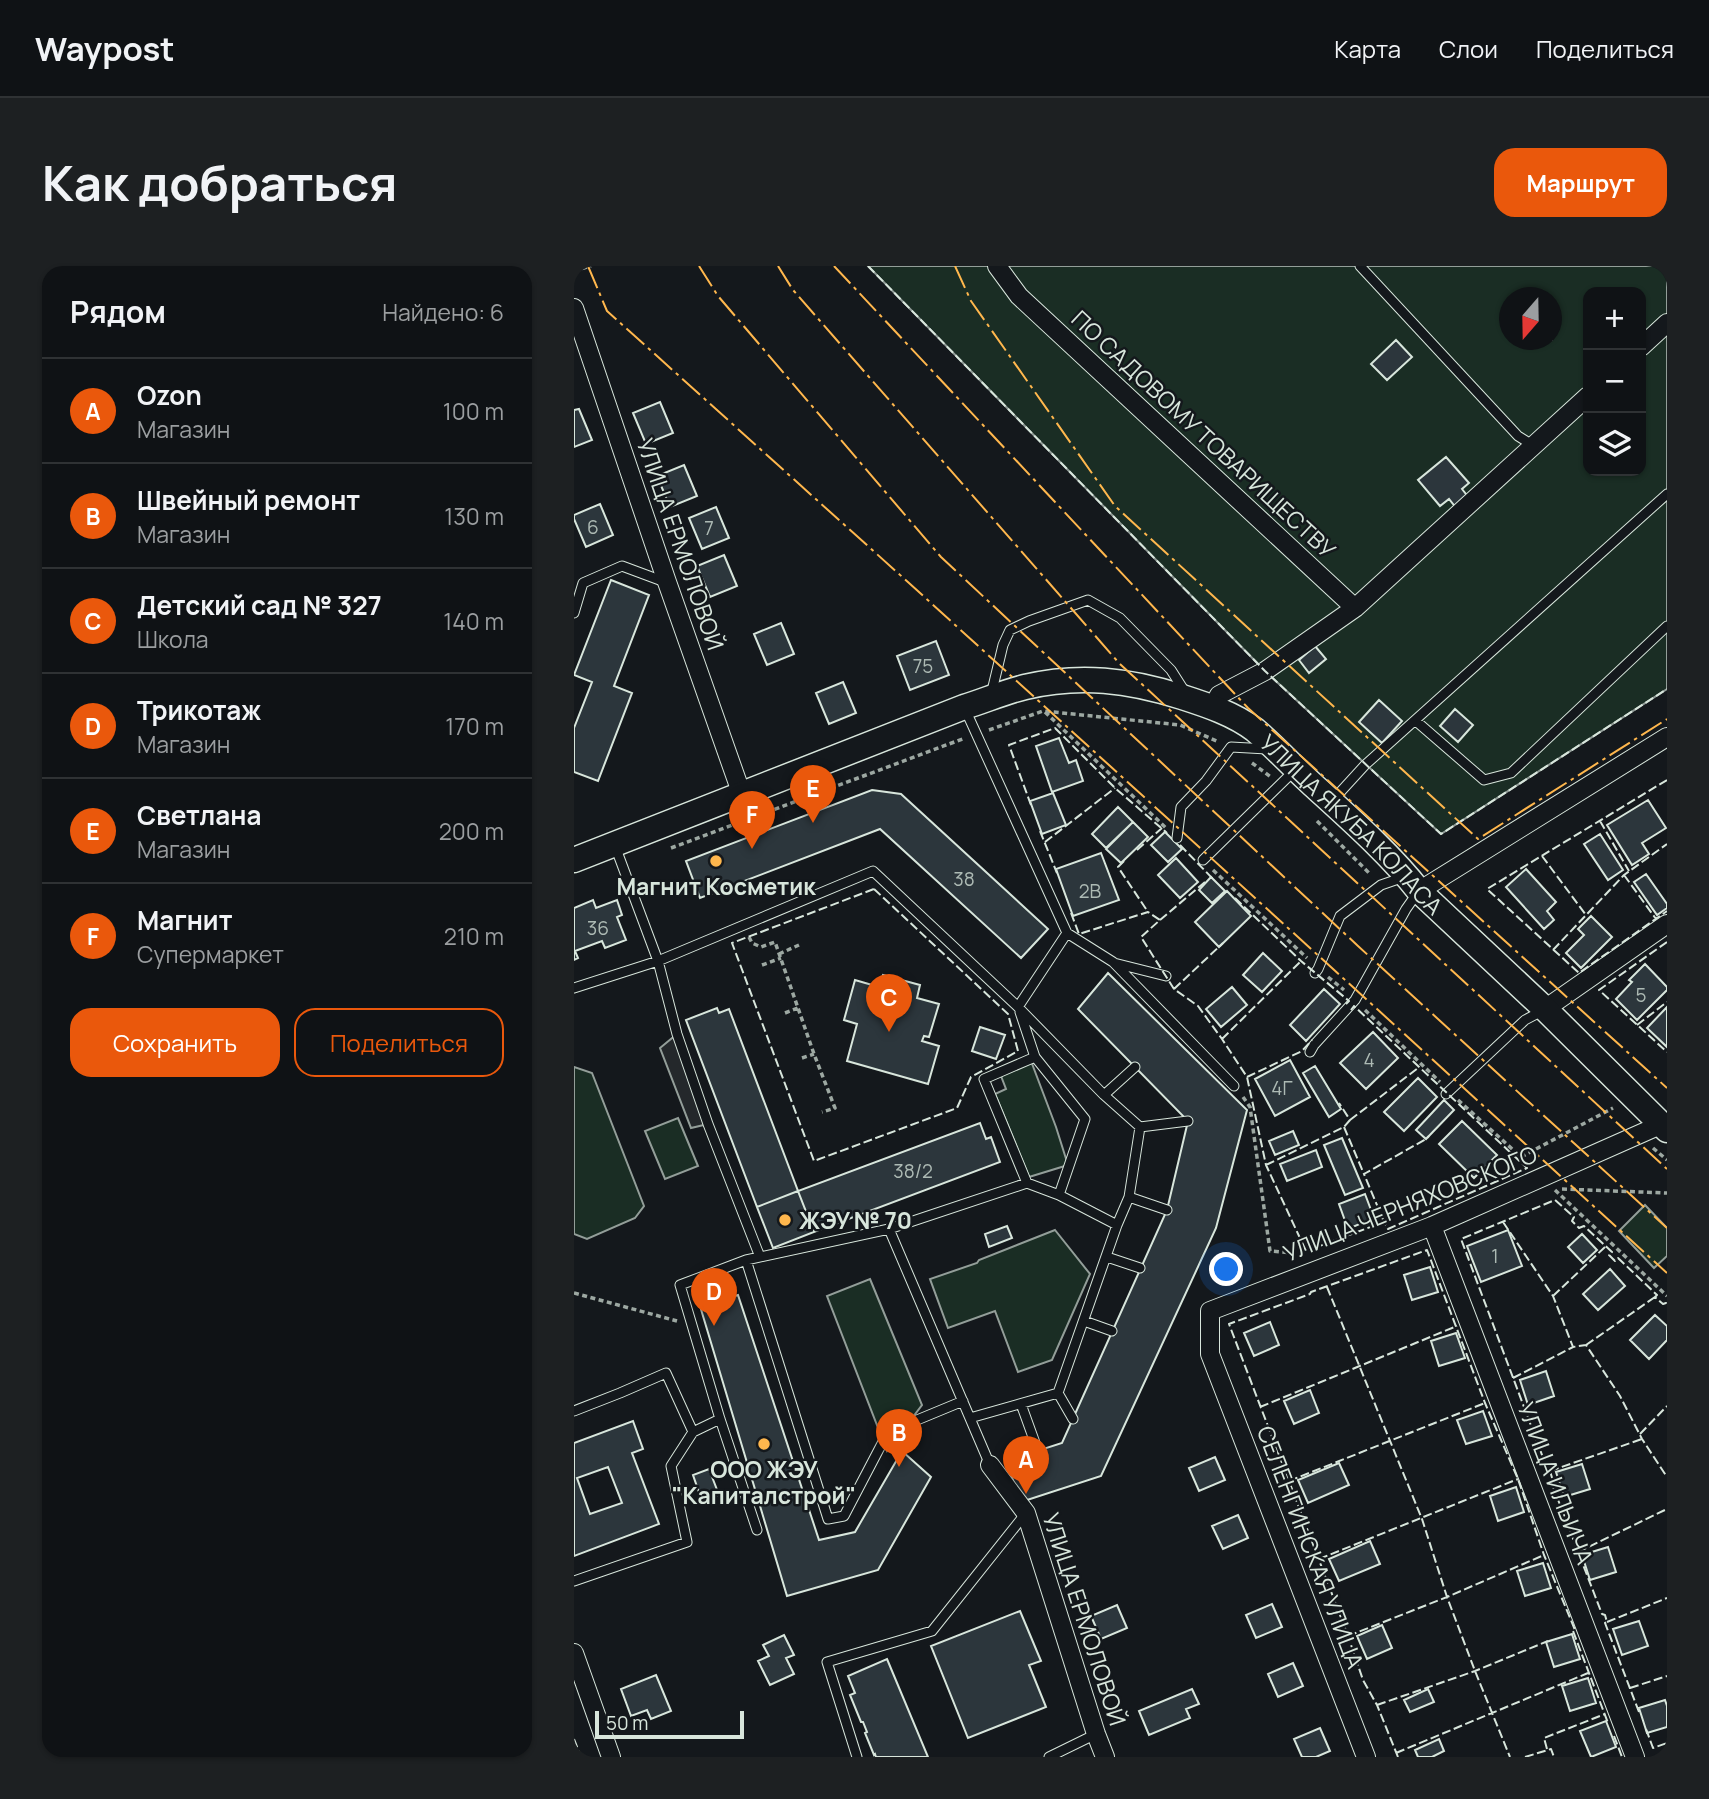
<!DOCTYPE html>
<html lang="ru">
<meta charset="utf-8">
<style>
body{margin:0;font-family:Manrope,sans-serif;background:#1d2022;color:#f1f3f6}
.controls{position:absolute;right:21px;top:21px;display:grid;overflow:hidden;border-radius:14px;box-shadow:0 2px 5px #0004}
.controls button{width:63px;height:63px;display:grid;place-items:center;padding:0;border:0;border-bottom:2px solid #2f3234;background:#0f1215;color:#f1f3f6;font:35px sans-serif}
.compass{position:absolute;left:925px;top:21px;width:63px;height:63px;border-radius:50%;background:#0f1215;box-shadow:0 2px 5px #0004;rotate:200deg}
.scale{position:absolute;left:21px;bottom:18px;width:149px;box-sizing:border-box;padding-left:7px;border:4px solid #d8e6dc;border-top:0;font-size:19px;line-height:24px;white-space:nowrap;color:#d8e6dc;-webkit-text-stroke:5px #14181c;paint-order:stroke}
.you{position:absolute;left:653px;top:1004px;width:24px;height:24px;margin:-18px;border:5px solid #fff;border-radius:50%;background:#1a73e8;box-shadow:0 0 0 10px #1a73e833}
.badge{display:grid;place-items:center;width:46px;height:46px;border-radius:50%;background:#ea580c;color:#fff;font-size:23px;font-weight:700}
.pin{position:absolute;translate:-50% -58px;filter:drop-shadow(0 2px 4px #0008)}
.pin::after{content:'';position:absolute;top:37px;width:24px;height:21px;background:inherit;clip-path:polygon(0 0,100% 0,50% 100%)}
.list{margin:0;padding:0;list-style:none}
h2{display:flex;justify-content:space-between;align-items:center;height:91px;margin:0;padding:0 28px;font-size:30px}
h2 small{font-size:23px;font-weight:400;color:#9b9ea0}
.list li{display:grid;grid-template-columns:46px 1fr auto;gap:21px;align-items:center;box-sizing:border-box;height:105px;padding:0 28px;border-top:2px solid #2f3234}
.list b{display:block;font-size:26px;white-space:nowrap}
.list p{margin:0;font-size:23px;white-space:nowrap;color:#9b9ea0}
.list em{font-size:23px;font-style:normal;color:#9b9ea0}
.actions{display:flex;gap:14px;padding:21px 28px}
.actions a{flex:1;padding:16px 0;border:2px solid #ea580c;border-radius:21px;text-align:center;font-size:24px;color:#ea580c}
.actions .main{background:#ea580c;color:#fff}
.icon{flex:none;width:38px;height:38px;fill:none;stroke:currentColor;stroke-width:2;stroke-linecap:round;stroke-linejoin:round}
.map{position:relative;flex:none;width:1093px;height:1491px;overflow:hidden;border-radius:21px}
header{display:flex;align-items:center;gap:42px;box-sizing:border-box;height:98px;padding:0 35px;background:#0f1215;border-bottom:2px solid #2f3234}
header strong{font-size:33px}
nav{display:flex;gap:38px;margin-inline-start:auto;font-size:24px}
.intro{display:flex;align-items:center;justify-content:space-between;box-sizing:border-box;height:168px;padding:0 42px}
h1{margin:0;font-size:49px}
.button{padding:18px 32px;border-radius:21px;background:#ea580c;color:#fff;font-size:24px;font-weight:700}
main{display:flex;gap:42px;padding:0 42px}
aside{flex:1;background:#0f1215;border-radius:21px;box-shadow:0 2px 5px #0004}
.map>svg:first-child{display:block}
</style>
<header>
<strong>Waypost</strong>
<nav><a>Карта</a><a>Слои</a><a>Поделиться</a></nav>
</header>
<div class="intro"><h1>Как добраться</h1><a class="button">Маршрут</a></div>
<main>
<aside>
<h2>Рядом<small>Найдено: 6</small></h2>
<ul class="list">
<li><span class="badge">A</span><div><b>Ozon</b><p>Магазин</p></div><em>100 m</em></li>
<li><span class="badge">B</span><div><b>Швейный ремонт</b><p>Магазин</p></div><em>130 m</em></li>
<li><span class="badge">C</span><div><b>Детский сад № 327</b><p>Школа</p></div><em>140 m</em></li>
<li><span class="badge">D</span><div><b>Трикотаж</b><p>Магазин</p></div><em>170 m</em></li>
<li><span class="badge">E</span><div><b>Светлана</b><p>Магазин</p></div><em>200 m</em></li>
<li><span class="badge">F</span><div><b>Магнит</b><p>Супермаркет</p></div><em>210 m</em></li>
</ul>
<div class="actions"><a class="main">Сохранить</a><a>Поделиться</a></div>
</aside>
<div class="map">
<svg width="1093" height="1491" viewBox="0 0 1093 1491">
<rect width="100%" height="100%" fill="#14181c"/>
<!-- green -->
<path fill="#1a2d24" stroke="#939e99" stroke-width="2" fill-rule="evenodd" d="M294,0h799v423l-226,145 -176,-163zM1014,26h53v179h-53zM936,32h42v42h-42z
M457,795l25,66 12,38 -39,12 -34,-83 11,-5 -5,-13z
M0,801l18,6 52,133 -9,12 -48,21 -13,-5z
M104,852l20,48 -33,13 -20,-48z
M1071,939l22,23v28l-13,12 -35,-37z
M481,964l35,44 -38,86 -34,12 -23,-61 -47,17 -18,-49 47,-16 2,-3z
M296,1013l52,126 -35,46 -60,-155z"/>
<!-- parking -->
<path fill="#24282b" stroke="#939e99" stroke-width="2" d="M103,768l31,90 -17,4 -31,-80z"/>
<!-- building -->
<path fill="#2c363c" stroke="#d8e6dc" stroke-width="2" fill-rule="evenodd" d="M822,74l16,17 -25,23 -16,-16z
M86,136l13,31 -27,11 -13,-31z
M5,143l13,31 -18,7v-37z
M872,191l23,26 -7,6 7,9 -12,11 -8,-10 -9,7 -22,-26z
M110,199l13,31 -27,11 -13,-31z
M26,238l13,31 -27,12 -12,-28v-4z
M142,241l13,31 -27,11 -13,-31z
M150,289l13,31 -27,11 -13,-31z
M37,314l38,15 -35,91 18,7 -34,88 -24,-9v-44l18,-46 -18,-7z
M207,357l13,31 -27,11 -13,-31z
M362,375l13,34 -39,15 -13,-34z
M741,380l11,13 -17,14 -10,-13z
M269,416l13,31 -27,11 -13,-31z
M805,434l23,21 -20,22 -23,-21z
M881,443l18,16 -15,17 -18,-16z
M485,472l10,25 7,-3 7,21 -31,11 -16,-46z
M298,524l29,4 147,135 -27,29 -141,-129 -180,69 -14,-37z
M479,527l13,32 -24,9 -12,-33z
M1074,534l18,28 -24,15 7,11 -17,11 -25,-40z
M544,541l15,15 -27,26 -14,-14z
M559,556l15,15 -27,26 -15,-14z
M591,566l17,17 -14,13 -17,-17z
M1026,568l23,36 -15,10 -24,-36z
M527,587l18,47 -46,16 -17,-47z
M602,592l22,24 -18,16 -22,-23z
M952,603l30,33 -9,9 7,9 -10,9 -38,-42z
M1072,608l21,30v4l-10,7 -23,-33z
M637,611l14,14 -13,12 -13,-13z
M653,625l24,25 -32,31 -24,-25z
M19,634l3,8 21,-8 5,15 -5,2 9,23 -21,8 -3,-7 -27,10 3,7 -4,2v-52z
M1017,650l21,21 -31,31 -15,-15 18,-18 -6,-6z
M689,687l19,18 -20,21 -19,-17z
M1071,698l22,23v3l-30,30 -21,-21 16,-17 -3,-2z
M534,707l139,137 -31,118 -115,248 -80,26 -15,-41 56,-18 105,-233 21,-89 -110,-112z
M309,709l37,10 -3,13 22,6 -10,33 -5,-1 -2,5 17,5 -11,38 -81,-23 10,-37 -13,-4 11,-40 24,7z
M658,721l15,18 -26,22 -15,-18z
M750,723l16,15 -34,37 -16,-16z
M1093,741v40l-20,-19z
M143,742l2,5 10,-4 69,182 -41,16 -71,-187z
M406,761l25,8 -9,24 -24,-8z
M799,766l25,26 -32,31 -26,-26z
M716,794l20,37 -35,19 -20,-37z
M741,800l26,43 -12,8 -26,-44z
M844,812l19,19 -33,34 -20,-19z
M870,834l10,10 -28,29 -10,-9z
M888,855l35,34 -23,23 -35,-34z
M406,857l6,16 5,-2 9,25 -186,70 -16,-41z
M719,865l6,14 -24,10 -6,-14z
M768,872l21,50 -18,7 -21,-50z
M742,884l6,17 -35,14 -7,-17z
M224,925l16,41 -41,16 -16,-41z
M791,928l9,24 -26,11 -9,-25z
M433,960l5,12 -23,9 -4,-13z
M934,964l14,36 -41,16 -14,-36z
M1008,968l15,16 -14,13 -15,-16z
M856,1001l8,25 -26,8 -8,-25z
M1036,1003l15,17 -27,24 -15,-16z
M164,1029l81,245 36,-8 47,-81 29,26 -53,93 -91,26 -87,-290z
M1081,1049l12,11v14l-18,19 -19,-19z
M696,1056l9,23 -25,11 -10,-23z
M882,1067l9,25 -26,8 -8,-25z
M972,1105l8,25 -26,9 -8,-25z
M736,1124l9,23 -25,11 -10,-23z
M909,1145l9,25 -26,8 -9,-24z
M59,1155l10,28 -11,4 27,71 -85,32v-113zM34,1201l14,36 -32,11 -13,-36z
M641,1191l10,23 -26,11 -10,-23z
M765,1197l10,22 -41,18 -10,-23z
M1008,1198l8,25 -26,8 -8,-25z
M135,1203l10,26 -17,6 -9,-26z
M942,1221l8,25 -26,9 -8,-25z
M664,1249l10,23 -25,11 -11,-23z
M796,1275l10,23 -41,17 -10,-22z
M1034,1281l8,25 -26,8 -8,-25z
M969,1297l8,25 -26,8 -8,-25z
M698,1338l10,23 -26,11 -10,-23z
M543,1339l10,23 -26,11 -10,-23z
M446,1345l21,50 -12,4 17,42 -78,31 -37,-92z
M1065,1355l9,25 -26,9 -9,-26z
M808,1359l10,23 -25,11 -10,-23z
M998,1368l8,25 -26,8 -8,-25z
M210,1369l10,20 -8,3 8,16 -24,11 -12,-24 11,-5 -6,-11z
M313,1393l41,98h-52l-1,-3 -1,1 -9,-22 2,-1 -4,-10h-2l-11,-27 5,-2 -7,-17z
M719,1397l10,23 -25,11 -10,-23z
M82,1409l15,36 -20,8 -4,-9 -16,6 -10,-27z
M1014,1412l8,25 -26,8 -8,-25z
M618,1423l7,15 -13,5 4,9 -41,17 -10,-24z
M854,1423l6,13 -24,10 -6,-12z
M1091,1434l2,6v21l-20,6 -8,-25z
M1032,1455l10,26 -25,10 -11,-26z
M746,1462l10,23 -14,6h-14l-8,-18z
M865,1473l5,12 -12,6h-14l-3,-7z"/>
<g fill="none" stroke-linecap="round" stroke-linejoin="round">
<!-- lane casing -->
<g stroke="#d8e6dc" stroke-width="11">
<path id="lane" d="M786,0l158,170 16,10
M0,347l9,-30 39,-17 43,16
M417,429l12,-50 7,-15 19,-9 59,-21 32,18 51,52 14,22
M391,443l102,224 -49,74
M842,455l68,59 27,-7 156,-147
M759,534l32,-35 302,-271
M603,572l4,-31 25,-26 25,-34 36,2
M41,580l43,115 19,73 31,90 52,133
M629,594l91,-89
M493,667l46,29 121,124
M540,697l52,13
M741,707l3,-4 22,-53 41,-31 23,-8
M0,722l84,-27 215,-90 145,136 86,88 36,32 -11,70 -12,28 -59,168 -88,25
M446,746l15,45 50,62 -26,76
M736,786l4,-7 41,-45 51,-91 12,-17
M872,828l79,-74 17,-9
M530,829l31,-28
M566,861l48,-6
M453,917l-43,-104 51,-22
M555,931l38,13
M315,963l101,236
M533,991l33,11
M172,994l82,259 16,-3 44,-84 75,-31
M510,1055l28,10
M484,1127l15,26
M447,1138l17,47
M0,1145l46,-18 46,-20 27,59 27,-13
M183,1264l-37,-111 -40,-134 66,-25 143,-31 138,-46 32,12 58,30
M0,1315l113,-39 -16,-76 22,-34
M283,1491l-30,-95 105,-31 94,-118
M475,1491l47,-23"/>
</g>
<!-- street casing -->
<g stroke="#d8e6dc" stroke-width="20">
<path id="street" d="M423,0l22,30 336,312
M0,42l93,274 75,213
M1067,81l26,-24
M639,440l6,-11 46,-24 90,-63 233,-212
M845,625l248,-154
M971,743l122,-85
M858,960l203,531
M416,1199l36,48 70,221 9,23
M0,1387l37,104
M792,1491l-156,-403v-43l222,-85 235,-104"/>
</g>
<!-- secondary casing -->
<g stroke="#d8e6dc" stroke-width="27">
<g id="secondary">
<path id="s1" d="M0,594l390,-153c20,-6 40,-15 61,-20 55,-13 104,-7 157,10 25,8 52,17 73,33 20,17 38,37 58,55 35,32 77,69 106,106l126,118 122,121"/>
</g>
</g>
<!-- path -->
<path stroke="#9da8a2" stroke-width="3.5" stroke-dasharray="5 3.5" stroke-linecap="butt" d="M0,5l17,-5
M471,446l121,116
M415,464l54,-19 137,14 39,17
M678,497l19,14
M743,555l54,54
M97,582l294,-110
M639,604l94,88
M175,671l3,6 9,4 14,-5 39,112 21,54 -13,4
M205,688l20,-9
M188,699l19,-7
M754,711l16,13
M791,744l75,72
M211,747l13,-5
M228,792l12,-4
M669,831l7,10 20,144 35,3
M884,834l63,57 6,7
M1079,882l14,12
M947,891l92,-49
M988,923l105,4
M981,924l112,106
M0,1027l103,28"/>
<!-- lane -->
<use href="#lane" stroke="#14181c" stroke-width="9"/>
<!-- street -->
<use href="#street" stroke="#14181c" stroke-width="18"/>
<!-- secondary -->
<use href="#secondary" stroke="#14181c" stroke-width="24"/>
<!-- fence -->
<path stroke="#d8e6dc" stroke-width="2" stroke-dasharray="9 3.5" stroke-linecap="butt" d="M294,0l397,405 176,163 226,-145
M1093,514l-180,109 92,84 88,-62
M457,539l-22,-60 46,-17 60,60 52,45
M1026,555l29,50
M466,565l17,42
M471,576l70,-54
M606,579l34,35
M563,584l25,-22
M968,590l44,59
M550,595l-6,6 30,45
M1050,609l32,44
M300,623l134,125 10,37 -47,26 -14,31 -143,53 -82,-218z
M661,632l66,63 48,40 -3,3
M497,647l8,21 69,-22 12,8 -19,17 33,52 24,17 24,33 25,38 19,88 40,86 78,-29 4,7 139,-61 -173,-162 -3,4
M586,654l45,-38
M1093,676l-68,48 68,62
M979,684l71,-75 43,-31
M600,723l49,-46
M1063,759l30,-23
M648,773l79,-78
M673,811l55,-26 10,-11
M776,854l68,-52
M770,861l20,47
M692,899l78,-38 6,-7 -11,-17
M810,956l-20,-48 62,-35 3,-3
M929,956l50,74 20,51 13,-2 34,51 22,43 25,38
M753,1021l95,232 25,78 28,74 35,86
M979,1030l52,-49
M1012,1079l69,-48
M939,1112l60,-31
M686,1141l197,-81
M1066,1168l27,-28
M976,1205l92,-32
M715,1215l196,-78
M1004,1286l89,-43
M745,1293l199,-80
M1033,1356l60,-24
M774,1370l99,-39 97,-42
M1056,1422l37,-12
M803,1439l98,-34 73,-30
M1065,1446l-34,-89 2,-1 -2,-7 -3,-1 -50,-130 1,-3 -3,-10h-2l-87,-232 94,-39 19,17 -2,4 7,7 5,-2 28,26 -3,3 6,6 3,-3 39,37 -2,2 8,7 3,-1 1,1
M1072,1463l7,19 14,-5
M1040,1470l8,21
M0,1473l7,18
M973,1483l-3,-11 61,-24
M822,1487l192,-80
M824,1491l-21,-52 -14,-25 -15,-44 -119,-312 81,-30 1,-2 116,-42 58,153 33,76 26,76 31,75 -2,1 35,92
M951,1491l26,-8 3,8"/>
<!-- power -->
<path stroke="#ffb74d" stroke-width="2" stroke-dasharray="24 5 3.5 5" stroke-linecap="butt" d="M14,0l19,45 302,272 758,690
M125,0l19,30 223,261 417,389 309,282
M204,0l15,24 326,373 548,506
M260,0l414,442 419,380
M381,0l16,35 144,205 363,333 189,-120"/>
</g>
<!-- markers -->
<g fill="#ffb74d" stroke="#14181c" stroke-width="2.5">
<circle cx="142" cy="595" r="7"/>
<circle cx="211" cy="954" r="7"/>
<circle cx="190" cy="1178" r="7"/>
</g>
<g text-anchor="middle" dominant-baseline="central" stroke-width="5" stroke-linejoin="round" paint-order="stroke">
<!-- number labels -->
<g font-size="19" fill="#adbab4">
<text x="19" y="261">6</text>
<text x="135" y="262">7</text>
<text x="349" y="400">75</text>
<text x="390" y="613">38</text>
<text x="516" y="625">2В</text>
<text x="24" y="662">36</text>
<text x="1067" y="729">5</text>
<text x="795" y="794">4</text>
<text x="708" y="822">4Г</text>
<text x="339" y="905">38/2</text>
<text x="921" y="990">1</text>
</g>
<!-- street labels -->
<g font-size="23" fill="#d8e6dc" stroke="#14181c">
<text transform="translate(630 168) rotate(43)">ПО САДОВОМУ ТОВАРИЩЕСТВУ</text>
<text transform="translate(107 278) rotate(71)">УЛИЦА ЕРМОЛОВОЙ</text>
<text stroke="none"><textPath href="#s1" startOffset="858">УЛИЦА ЯКУБА КОЛАСА</textPath></text>
<text transform="translate(836 937) rotate(-22)">УЛИЦА ЧЕРНЯХОВСКОГО</text>
<text transform="translate(982 1217) rotate(69)">УЛИЦА ИЛЬИЧА</text>
<text transform="translate(737 1281) rotate(69)">СЕЛЕНГИНСКАЯ УЛИЦА</text>
<text transform="translate(511 1353) rotate(72)">УЛИЦА ЕРМОЛОВОЙ</text>
</g>
<!-- poi labels -->
<g font-size="23" font-weight="bold" fill="#d8e6dc" stroke="#14181c">
<text x="142" y="620">Магнит Косметик</text>
<text x="225" y="954" text-anchor="start">ЖЭУ № 70</text>
<text x="190" y="1203">ООО ЖЭУ<tspan x="190" dy="26">"Капиталстрой"</tspan></text>
</g>
</g>
</svg>
<div class="controls">
<button>+</button>
<button>−</button>
<button><svg class="icon" aria-label="layers" viewBox="0 0 24 24"><path d="M12 4l9 5-9 5-9-5zM3 14l9 5 9-5"/></svg></button>
</div>
<svg class="compass" viewBox="-18 -18 36 36"><path d="M0-13l5 13h-10z" fill="#e53935"/><path d="M0 13l5-13h-10z" fill="#9b9ea0"/></svg>
<div class="scale">50 m</div>
<div class="you"></div>
<div class="pin badge" style="left:452px;top:1228px">A</div>
<div class="pin badge" style="left:325px;top:1201px">B</div>
<div class="pin badge" style="left:315px;top:766px">C</div>
<div class="pin badge" style="left:140px;top:1060px">D</div>
<div class="pin badge" style="left:239px;top:557px">E</div>
<div class="pin badge" style="left:178px;top:583px">F</div>
</div>
</main>
